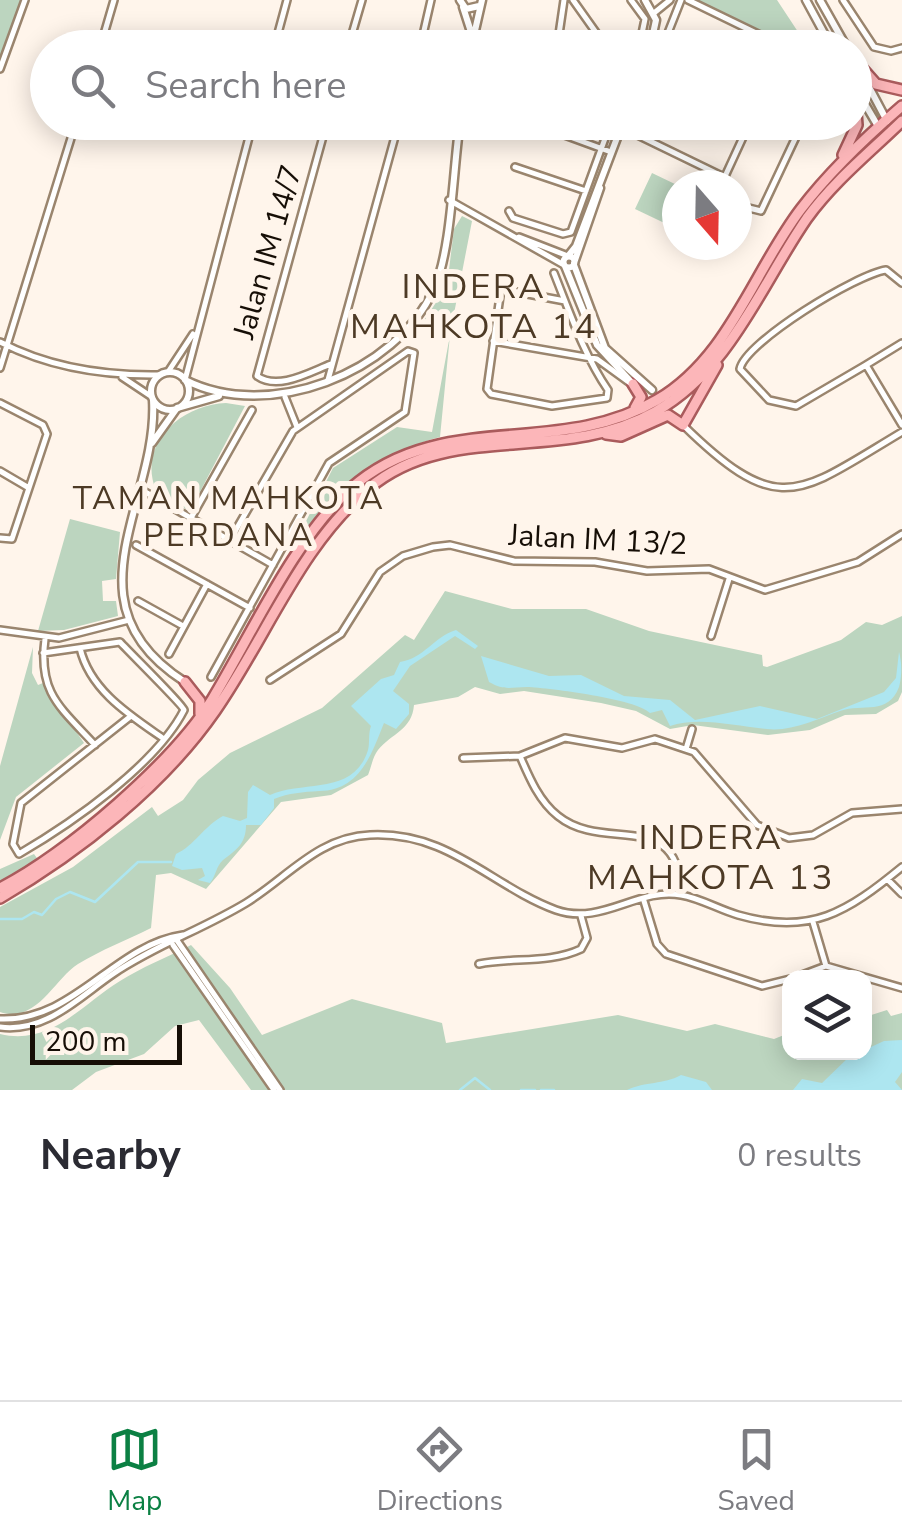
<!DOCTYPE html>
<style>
body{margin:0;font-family:"Nunito Sans",sans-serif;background:#f2f2f3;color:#2b2b33}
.controls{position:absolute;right:30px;bottom:30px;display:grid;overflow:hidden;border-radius:20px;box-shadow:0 5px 25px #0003}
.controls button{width:90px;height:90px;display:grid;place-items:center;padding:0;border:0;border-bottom:2px solid #e1e1e2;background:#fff;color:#2b2b33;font:50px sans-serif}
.compass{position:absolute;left:662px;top:170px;width:90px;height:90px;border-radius:50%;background:#fff;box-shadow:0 5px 25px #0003;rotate:160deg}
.scale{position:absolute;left:30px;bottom:25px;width:152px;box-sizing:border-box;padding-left:10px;border:5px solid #160e06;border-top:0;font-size:28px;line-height:35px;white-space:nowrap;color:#160e06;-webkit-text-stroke:8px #fff5eb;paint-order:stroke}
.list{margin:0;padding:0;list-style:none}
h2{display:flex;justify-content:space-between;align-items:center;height:130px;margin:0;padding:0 40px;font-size:42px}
h2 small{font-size:32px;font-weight:400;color:#7c7c81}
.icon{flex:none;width:55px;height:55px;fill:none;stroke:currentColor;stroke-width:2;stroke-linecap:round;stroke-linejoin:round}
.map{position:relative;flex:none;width:902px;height:1090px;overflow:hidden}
.search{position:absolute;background:#fff;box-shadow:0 5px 25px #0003;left:30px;right:30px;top:30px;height:110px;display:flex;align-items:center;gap:25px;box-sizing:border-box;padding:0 35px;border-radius:55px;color:#7c7c81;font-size:38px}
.sheet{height:310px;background:#fff}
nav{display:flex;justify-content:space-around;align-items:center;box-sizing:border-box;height:140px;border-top:2px solid #e1e1e2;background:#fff;font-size:28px;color:#7c7c81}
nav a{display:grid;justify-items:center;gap:5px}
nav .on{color:#0b8043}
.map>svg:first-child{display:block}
</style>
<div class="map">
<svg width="902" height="1090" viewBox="0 0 902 1090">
<rect width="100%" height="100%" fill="#fff5eb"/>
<!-- green -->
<path fill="#bcd5bf" d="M0,0h22l-22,60z
M688,0h89l31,47h-21z
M652,173l25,12v44l-42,-20z
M462,216l10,5 -20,103 -27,-5 22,-33 7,-57z
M450,335l-10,102c-61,16 -94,51 -133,97l-6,-3 32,-63 64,-41 35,5z
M226,403l19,3 -53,101 -6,2 -30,-18c-19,-48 25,-86 70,-88z
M70,519l50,13 -4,47 -14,2 1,20h13l2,15 -54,14 -26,1z
M445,591l67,18h74l63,22 113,24 1,11 4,1 74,-27 25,-18 16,3 20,-9v76l-4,9 -22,13 -31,1 -35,15 -42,5 -75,-10 -23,4 -34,-18 -35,-8 -77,-12 -24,3 -25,-7 -17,10 -44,8c-2,25 -22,28 -36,45 -5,6 -7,18 -10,25l-37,20 -50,7 -75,87 -35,-16 -15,2 -5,53c-24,12 -50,22 -73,36 -24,15 -41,60 -78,48v-105l73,-40 79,-60 6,9 25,-16 15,-20 32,-27 92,-45 83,-73 9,5z
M33,647l-1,26 6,12 5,-2 41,60 -68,54 -16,43v-74z
M34,854l5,7 -39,23v-15z
M191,945l39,43 32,47 90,-36 90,24 4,20 172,-28 69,16 28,-7 59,15 15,-6 1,19h74l1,-35 22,-7 4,6 11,-3v77h-651l-52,-70 -24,6 -31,28 -48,18 -24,18h-72v-56c51,12 81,-29 120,-53 22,-14 48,-24 71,-36z"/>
<!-- water -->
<path fill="#ade6f0" d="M456,630l22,16 -3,3 -20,-13 -45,30 -17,25 16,13v10l-13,15 -12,-6c-12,30 -24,68 -65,68 -16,1 -30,2 -45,8v9l-13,17h-15c0,19 -10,25 -23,35 -7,6 -7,16 -13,23l-12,-3 7,-4 -3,-8 -20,2 -10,-4 4,-12c18,-8 28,-28 47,-38l17,5 7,-3 1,-26 5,-7 17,10c33,-15 84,1 98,-45 2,-7 0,-16 3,-24l-20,-20 30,-27 13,-4 6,-13c25,-4 33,-25 56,-32z
M899,652c3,10 3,24 0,35 -11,29 -36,16 -59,24 -23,8 -49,21 -73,18 -31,-3 -69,-13 -97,-3l-8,-16 -12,3c-13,-14 -100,-25 -123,-26 -17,0 -22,4 -38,-5l-8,-26 68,20 32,-1 43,21 46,4 25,20 65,-14 57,13 67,-27 12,-14z
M902,1040v32l-7,10 7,8h-109l9,-11 20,4 27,-26 35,-16z
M681,1075l25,7 6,8h-85c19,-9 36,-5 54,-15z"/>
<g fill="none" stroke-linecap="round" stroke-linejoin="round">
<!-- stream -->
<path stroke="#ade6f0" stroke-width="2.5" d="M0,919h22l12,-7 8,3 14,-16 14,-7 25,10 43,-40h33
M460,1090l15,-12 15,12
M521,1090h14
M541,1090h13"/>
<!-- street casing -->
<g stroke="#9a856e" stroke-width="10">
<path id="street" d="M573,0l34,48
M631,0l14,19 -6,29
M688,0l99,48
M843,0l31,47 17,4 11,-3
M654,13l16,-13
M655,34l29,14
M100,48l14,-48
M274,48l13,-48
M348,48l14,-48
M420,48l11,-48
M557,48l7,-48
M662,48l19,-48
M0,69l25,-69
M327,122l-70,254c21,15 53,-4 74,-12
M529,122l82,30
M726,122l20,10
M621,127l103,50
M515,167l71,24
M721,185l29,-63
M449,200l115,65
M737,205l24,6 42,-89
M509,211l4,7 50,16 8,-2 40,-110
M519,237l49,19
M554,273c16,40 30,82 54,117l-1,8 -55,8 -61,-12 -4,-5 14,-100 64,12
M902,283l-16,-13c-29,4 -141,72 -146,99l29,31 27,6 70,-41 36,60
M493,341l104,18 33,24
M0,342c50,26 104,34 160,33
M866,365l36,-22
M0,368l76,-246
M168,372l25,-38
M122,377l30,20
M185,380l68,-258
M328,380l71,-258
M285,397l12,30
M0,403l43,22 4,9 -35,105 -12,-1
M683,425c97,95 115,69 219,7
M0,471l29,17
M140,489l133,76
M191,518l61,-108
M136,545l114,63
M138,601l45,25
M0,630l59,8 70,-18
M711,636l18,-57
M45,639c-7,54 15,68 50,106
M80,648c10,43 51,68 84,91
M43,653l77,-11c11,12 63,63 64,68 -28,55 -112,113 -165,144l-6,-10 8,-41 110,-87
M169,654l38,-70
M211,677l118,-214 76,-51 9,-59 -6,-2 -115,80 -63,109
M270,680l71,-46 39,-62 23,-16 30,-9 17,-2 64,16 81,1 52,9 62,-2 56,21 93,-28 44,-28
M686,749l6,-20
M520,756c9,21 19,45 38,60 47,38 122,-10 123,79
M463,758l57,-2 45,-18 57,10 33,-9 39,13 63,73 32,13 24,-3 39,-22 50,-4
M887,879l15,15
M644,901l13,43 9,10 96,32 28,-7
M813,922l13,44 76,22
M176,939l104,151
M173,945l101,145
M479,964c34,-7 70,0 102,-15l6,-11 -6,-22
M794,978l32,-12
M0,1019c74,3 114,-74 183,-84
M0,1027c46,6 79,-30 113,-53 41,-28 90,-45 133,-71 41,-25 72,-66 124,-68 79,-4 121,51 186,75 46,16 82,-23 125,-15 19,3 39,15 57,20 73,21 109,-3 164,-48"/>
</g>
<!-- secondary casing -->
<g stroke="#9a856e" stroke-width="11">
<path id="secondary" d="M460,0l6,9 13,-3
M645,0l11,20 -6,28
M806,0l26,48
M820,0l27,48
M463,7l9,28
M471,48l11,-48
M860,70l27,51
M855,87l24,41
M568,256l8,-10 47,-124
M563.5 262a5.5 5.5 0 1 1 11 0a5.5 5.5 0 1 1-11 0Z
M574,263l26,-75
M574,265l31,83 47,42
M565,266l32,79 36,39
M151 391a19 19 0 1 1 38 0a19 19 0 1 1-38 0Z
M185,380c83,42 210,-6 249,-91 18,-40 19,-121 26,-167
M153,400c6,101 -91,204 32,282
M152,443l25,-35 42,-12"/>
</g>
<!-- primary casing -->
<g stroke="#aa5b5c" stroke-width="14">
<path id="primary" d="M854,59l22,25 26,6
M843,155l14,-30 -3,-38
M633,384l8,13 -6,11
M606,434l15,2 47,-21 15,10 34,-60
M185,682l15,19v13
M0,888c66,-33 175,-127 213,-190 40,-66 80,-157 137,-209 91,-81 207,-30 307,-89 72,-42 96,-128 144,-191 29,-38 65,-72 101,-103
M0,898c79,-46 163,-112 215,-187 51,-73 85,-166 154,-223 81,-68 192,-23 286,-76 76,-43 105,-126 152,-194 27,-37 62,-65 95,-97"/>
</g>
<!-- street -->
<use href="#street" stroke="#fff" stroke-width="5"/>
<!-- secondary -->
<use href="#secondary" stroke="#fff" stroke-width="6"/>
<!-- primary -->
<use href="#primary" stroke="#fcb6b9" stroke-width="9"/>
</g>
<g text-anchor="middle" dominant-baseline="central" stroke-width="10" stroke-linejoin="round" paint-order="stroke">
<!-- street labels -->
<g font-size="30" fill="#160e06" stroke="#fff5eb">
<text transform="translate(268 252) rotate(-74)">Jalan IM 14/7</text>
<text transform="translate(598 540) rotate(3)">Jalan IM 13/2</text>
</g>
<!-- neighbourhood labels -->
<g font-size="32" letter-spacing="2.5" fill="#4d3a25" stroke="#fff5eb">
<text x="229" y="498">TAMAN MAHKOTA<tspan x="229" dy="37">PERDANA</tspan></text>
</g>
<!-- quarter labels -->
<g font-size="35" letter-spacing="2.5" fill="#4d3a25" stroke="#fff5eb">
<text x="474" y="286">INDERA<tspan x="474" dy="40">MAHKOTA 14</tspan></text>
<text x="711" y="837">INDERA<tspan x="711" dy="40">MAHKOTA 13</tspan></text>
</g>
</g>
</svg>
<div class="controls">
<button><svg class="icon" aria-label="layers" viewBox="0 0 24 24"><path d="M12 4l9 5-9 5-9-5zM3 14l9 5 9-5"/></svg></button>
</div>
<svg class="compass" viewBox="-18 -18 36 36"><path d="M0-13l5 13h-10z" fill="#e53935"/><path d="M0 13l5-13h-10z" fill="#7c7c81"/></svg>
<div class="scale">200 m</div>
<div class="search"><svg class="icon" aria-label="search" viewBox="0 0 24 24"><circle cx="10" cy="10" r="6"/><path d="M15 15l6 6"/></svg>Search here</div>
</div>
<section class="sheet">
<h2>Nearby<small>0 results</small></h2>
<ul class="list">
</ul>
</section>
<nav>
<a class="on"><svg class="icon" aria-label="map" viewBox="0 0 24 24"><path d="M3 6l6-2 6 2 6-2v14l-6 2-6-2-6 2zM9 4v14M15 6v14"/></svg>Map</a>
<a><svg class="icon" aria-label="directions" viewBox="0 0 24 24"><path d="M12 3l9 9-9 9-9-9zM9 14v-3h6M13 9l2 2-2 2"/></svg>Directions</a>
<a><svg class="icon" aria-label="saved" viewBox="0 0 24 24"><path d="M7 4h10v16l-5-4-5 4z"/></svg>Saved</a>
</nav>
